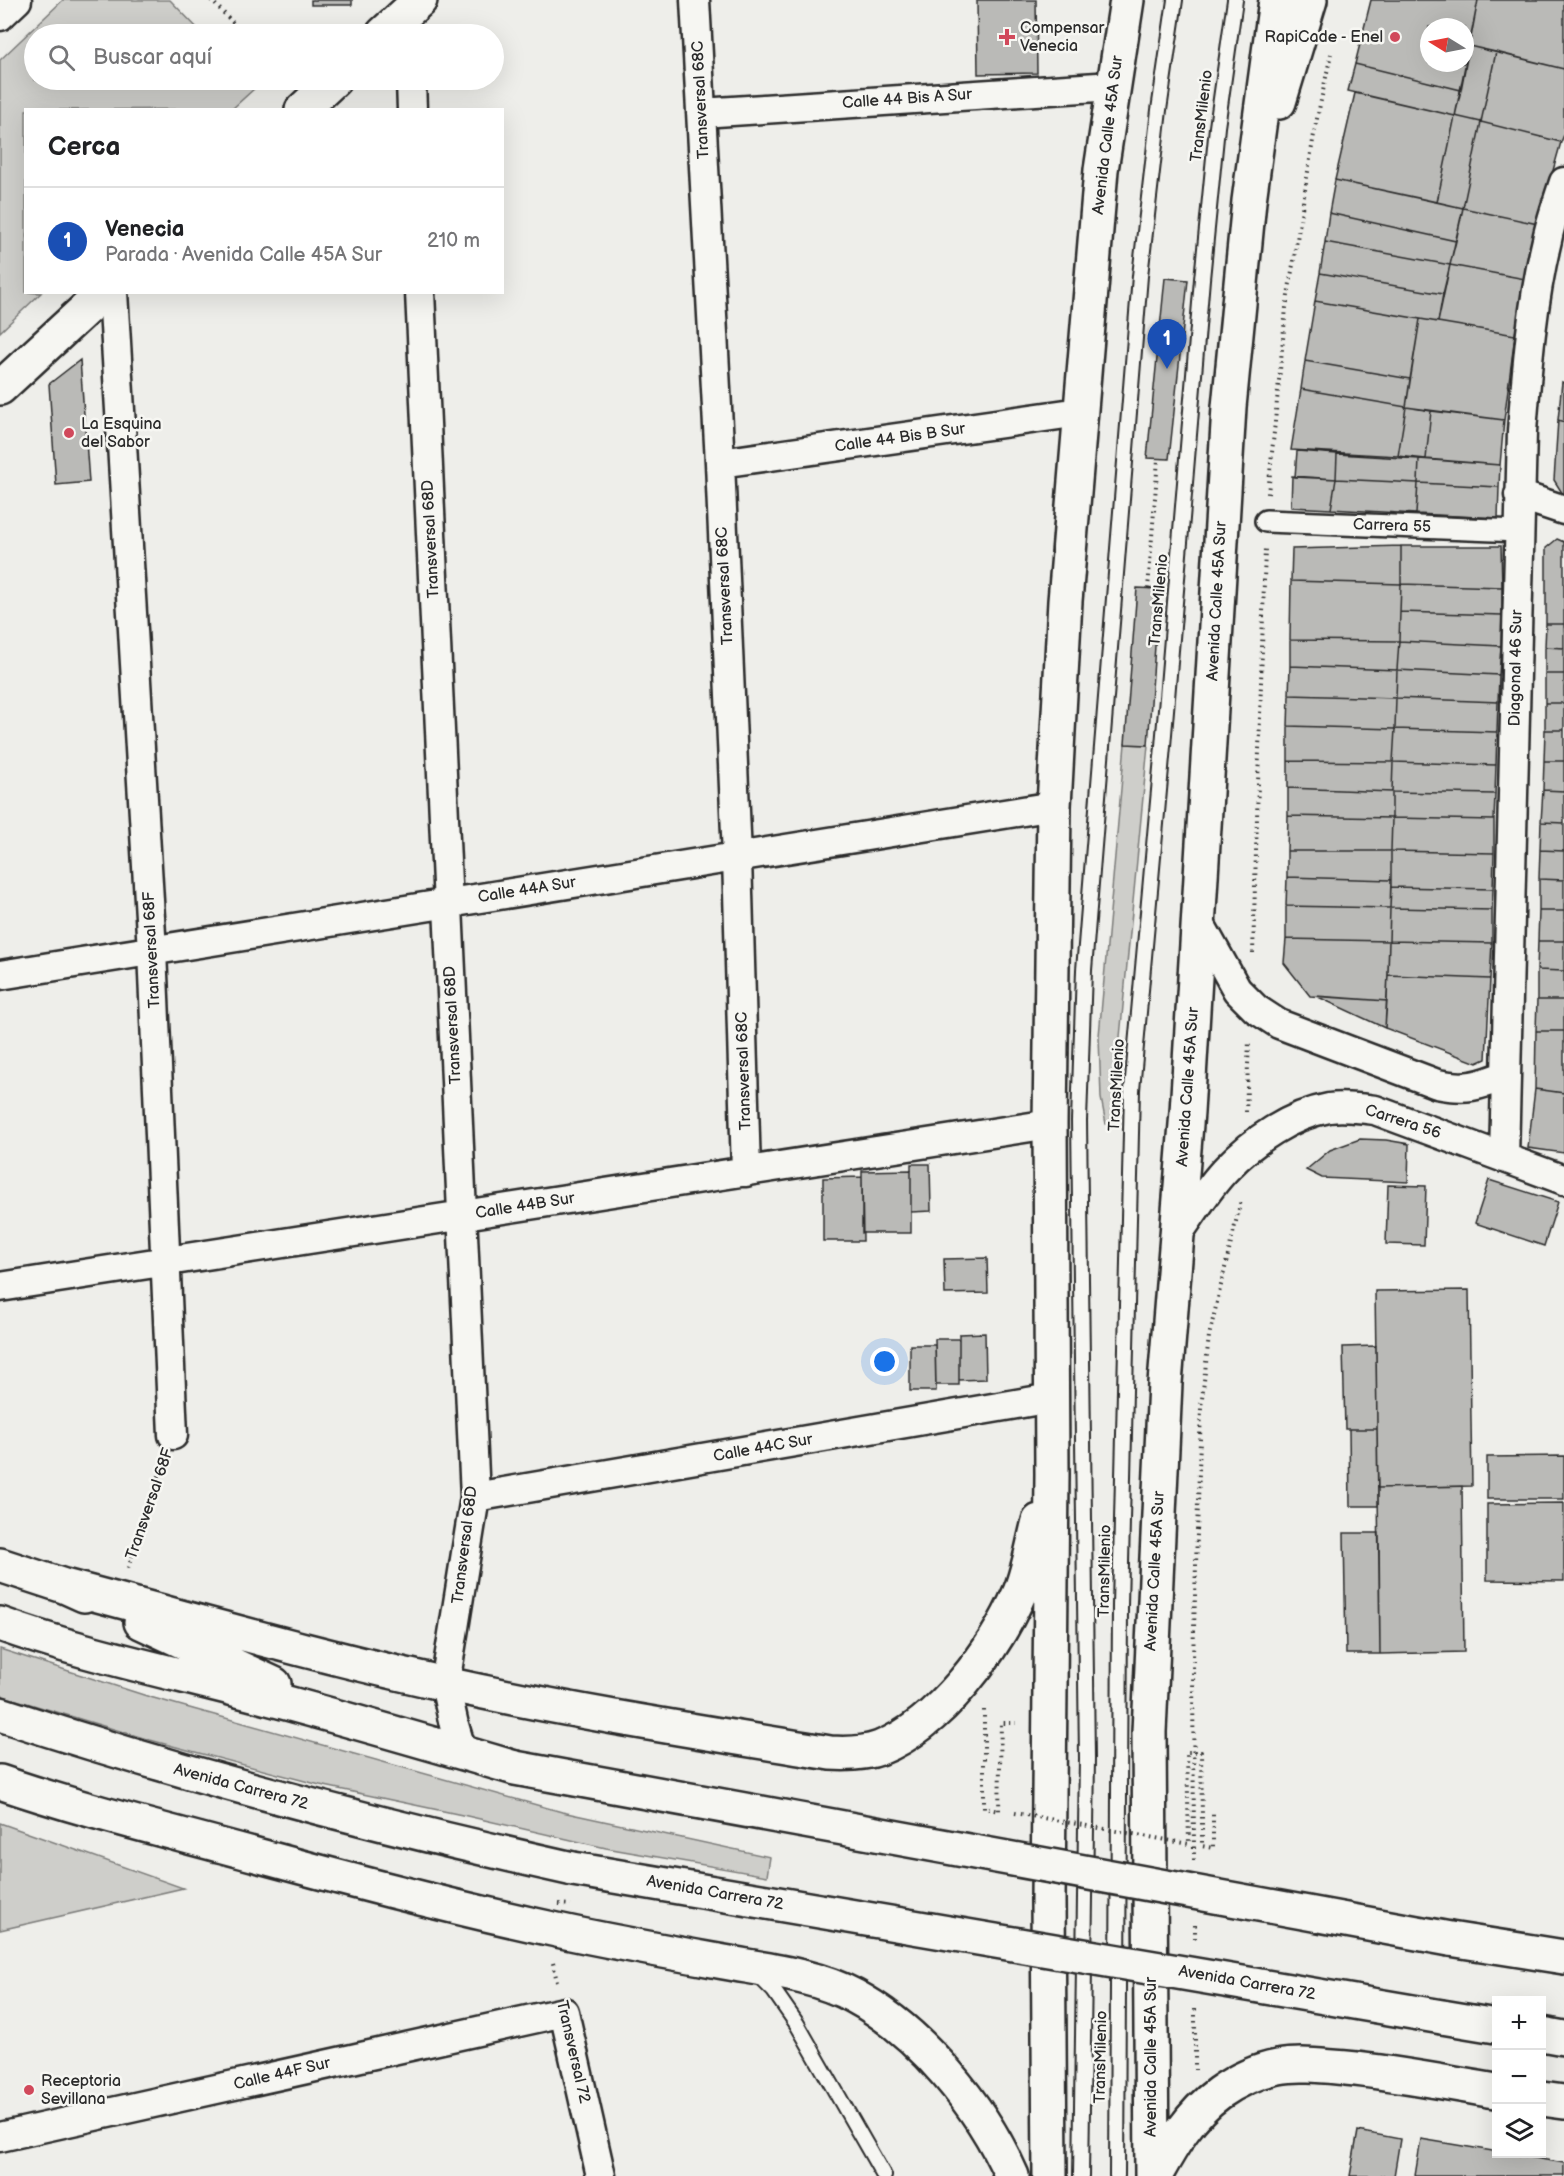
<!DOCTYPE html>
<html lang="es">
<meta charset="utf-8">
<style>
body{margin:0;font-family:"Balsamiq Sans",sans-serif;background:#f6f6f6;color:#202124}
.controls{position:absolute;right:18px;bottom:18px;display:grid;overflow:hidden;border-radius:0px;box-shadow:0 6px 24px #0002}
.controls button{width:54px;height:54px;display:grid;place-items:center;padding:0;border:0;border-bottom:2px solid #e0e0e0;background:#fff;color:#202124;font:30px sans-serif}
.compass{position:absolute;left:1420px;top:18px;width:54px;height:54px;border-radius:50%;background:#fff;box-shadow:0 6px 24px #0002;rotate:280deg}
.you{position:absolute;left:885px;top:1362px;width:21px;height:21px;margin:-15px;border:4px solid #fff;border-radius:50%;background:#1a73e8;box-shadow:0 0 0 9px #1a73e833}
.badge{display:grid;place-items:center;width:39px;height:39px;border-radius:50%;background:#d1495b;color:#fff;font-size:20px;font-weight:700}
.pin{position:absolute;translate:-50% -50px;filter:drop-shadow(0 2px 3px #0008)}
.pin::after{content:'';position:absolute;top:32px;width:21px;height:18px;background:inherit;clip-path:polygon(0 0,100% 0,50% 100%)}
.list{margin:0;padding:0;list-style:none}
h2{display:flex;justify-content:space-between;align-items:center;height:78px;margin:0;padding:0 24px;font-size:26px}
h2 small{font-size:20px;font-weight:400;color:#757577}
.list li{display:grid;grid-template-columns:39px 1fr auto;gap:18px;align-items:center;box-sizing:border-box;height:108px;padding:0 24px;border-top:2px solid #e0e0e0}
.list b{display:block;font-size:22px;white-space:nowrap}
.list p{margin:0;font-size:20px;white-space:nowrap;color:#757577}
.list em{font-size:20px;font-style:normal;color:#757577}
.icon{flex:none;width:33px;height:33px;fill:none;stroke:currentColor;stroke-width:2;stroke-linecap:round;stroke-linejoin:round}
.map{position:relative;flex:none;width:1564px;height:2176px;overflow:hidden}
.search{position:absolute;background:#fff;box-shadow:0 6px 24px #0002;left:24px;top:24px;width:480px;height:66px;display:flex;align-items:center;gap:15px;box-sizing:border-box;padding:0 21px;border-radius:33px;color:#757577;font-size:22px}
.panel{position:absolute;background:#fff;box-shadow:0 6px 24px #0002;left:24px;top:108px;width:480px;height:186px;border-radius:0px}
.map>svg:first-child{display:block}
</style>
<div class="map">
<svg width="1564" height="2176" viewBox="0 0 1564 2176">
<rect width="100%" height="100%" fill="#eeeeea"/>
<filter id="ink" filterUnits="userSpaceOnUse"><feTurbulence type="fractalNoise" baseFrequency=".0167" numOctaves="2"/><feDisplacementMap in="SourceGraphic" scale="12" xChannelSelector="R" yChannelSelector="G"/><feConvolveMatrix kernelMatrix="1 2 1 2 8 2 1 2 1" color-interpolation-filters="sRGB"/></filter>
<g filter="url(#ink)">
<!-- green -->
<path fill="#cececa" stroke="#7c7c7a" stroke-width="1.5" d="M63,0h107l33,34h-169v46h213l8,8 -23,21 -206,1v182l15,1 -41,39v-272z
M1125,744l23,1 -28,292 -2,59 -5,28 -3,2 -4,-2 -5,-26 -2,-62z
M0,1649l150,48 412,115 208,45 -3,19 -161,-28 -139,-32 -147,-31 -170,-45 -150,-45z
M0,1823l183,65 -183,42z"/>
<!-- building -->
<path fill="#babab7" stroke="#2b2b2b" stroke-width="1.5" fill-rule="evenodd" d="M311,0h41v5h-41z
M977,0h59l1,73 -59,1z
M1371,0h107l-17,90 -106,-26zM1429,27h36v36h-36z
M1478,0h86v69l-95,-23z
M1469,46l27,6 -15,70 -26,-6z
M1496,52l68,17v66l-3,7 -80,-20z
M1355,64l106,26 -6,26 -107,-25z
M1355,93l100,23 -18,86 -102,-22z
M1455,116l26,6 -18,86 -26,-6z
M1481,122l80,20 -23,82 -75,-16z
M1335,180l128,28 -7,33 -127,-28z
M1463,208l75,16 -13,55 -75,-14z
M1329,213l127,28 -6,24 -125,-23z
M1325,242l125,23 -7,29 -123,-21z
M1450,265l75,14 -10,56 -77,-13z
M1320,273l123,21 -5,28 -123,-21z
M1165,278l23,2 -19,179 -22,-1z
M1315,301l105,18 -10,60 -105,-18z
M1420,319l95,16 -11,85 -98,-13z
M80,360l9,122 -33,3 -7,-101z
M1305,361l105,18 -4,28 -105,-18z
M1562,382l2,1v39l-6,-2z
M1301,389l105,18 -8,49 -107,-6z
M1406,407l25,4 -5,48 -28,-3z
M1431,411l73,9 -4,45 -74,-6z
M1558,420l6,2v74l-10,-16z
M1297,451l40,3 -1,25 -41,-2z
M1337,454l82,5 -1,24 -82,-4z
M1419,459l81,6 -1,22 -81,-4z
M1292,476l44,3 -5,30 -40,-2z
M1336,479l82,4 -2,31 -85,-5z
M1418,483l81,4 -1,31 -82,-4z
M1557,539l7,3v82h-18v-76z
M1401,546h100l1,41 -101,-3z
M1401,546v38l-110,-3 1,-32z
M1291,581l110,3 -2,57 -109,-1z
M1401,584l101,3v28l-102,-3z
M1137,588l22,1 -11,156 -23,-1z
M1400,612l102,3 -1,31 -102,-5z
M1546,624h18v24l-19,-1z
M1290,640l109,1 -2,29 -107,-4z
M1399,641l102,5 -2,29 -102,-5z
M1545,647l19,1v26h-19z
M1290,666l107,4 -1,28 -107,-3z
M1397,670l102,5 -1,27 -102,-4z
M1545,674h19v29h-19z
M1289,695l107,3 -1,31 -107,-3z
M1396,698l102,4 -1,30 -102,-3z
M1545,703h19v27h-19z
M1288,726l107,3 -2,33 -105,-1z
M1395,729l102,3 -1,33 -103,-3z
M1545,730h19v31h-20z
M1288,761l105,1 -1,30 -104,-4z
M1544,761h20v30l-21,-1z
M1393,762l103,3 -1,29 -103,-2z
M1288,788l104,4v26l-104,-2z
M1543,790l21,1v32l-23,-1z
M1392,792l103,2 -1,26 -102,-2z
M1288,816l104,2 -1,33h-104z
M1392,818l102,2v33l-103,-2z
M1541,822l23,1v28l-24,-1z
M1540,850l24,1v29l-25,-1z
M1287,851h104v29l-104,-3z
M1391,851l103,2 -1,36 -102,-2z
M1287,877l104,3 -1,28 -104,-2z
M1539,879l25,1v31h-25z
M1391,887l102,2 -1,21 -102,-2z
M1286,906l104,2 -1,33 -103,-2z
M1390,908l102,2v33l-103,-2z
M1539,911h25v30h-26z
M1286,939l103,2 -2,60 -77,-5 -26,-33z
M1389,941l103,2 -2,36 -102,-4z
M1538,941h26v30l-27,-1z
M1537,970l27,1v29h-27z
M1388,975l102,4 -4,80 -9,4 -92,-35z
M1316,996l71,5 -2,27z
M1537,1000h27v31h-28z
M1536,1031h28v62l-29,-4z
M1535,1089l29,4v60l-36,-5z
M1360,1139l26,1 23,4 -1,38 -86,-4 -16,-8 24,-20z
M911,1164h19l1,47 -20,1z
M911,1170v63h-49v-62z
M862,1177l1,64h-40v-63z
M1489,1180l69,22 -14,44 -69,-23z
M1388,1185l38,1 -2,59 -38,-1z
M987,1258l1,35 -43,1 -1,-35z
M1469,1290l3,196 -94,2 -3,-197z
M985,1333l1,46 -27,1v-46z
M935,1339h24v46h-23z
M910,1345h25l1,46h-26z
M1376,1346l1,83h-32l-2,-82z
M1349,1429h28l1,77h-28z
M1564,1456v43h-77v-42z
M1462,1486l2,166 -84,2 -2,-166z
M1564,1503v78l-77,-1v-76z
M1344,1533h35l1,121h-34z
M1358,2131l42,8 -6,37h-44z
M1421,2139l143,24v13h-149z"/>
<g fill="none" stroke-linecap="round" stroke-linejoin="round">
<!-- service casing -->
<g stroke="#2b2b2b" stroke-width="18">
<path id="service" d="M758,1975l16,16 23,33 87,152
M1081,2176l6,-418 -8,-637 5,-151 56,-694 19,-166 16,-110
M1117,2176l3,-570 12,-516 31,-344 39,-467 15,-152 18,-127"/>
</g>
<!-- pedestrian casing -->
<g stroke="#2b2b2b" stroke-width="26">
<path id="pedestrian" d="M1266,521l253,10"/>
</g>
<!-- minor casing -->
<g stroke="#2b2b2b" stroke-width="33">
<path id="minor" d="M695,0l25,463 17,394 9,315
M0,16l17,-16
M411,80l1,30
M701,113l412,-27
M113,292l39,659 21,484
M420,292l55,1205 -30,187 9,41 8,27
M720,463l360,-51
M1519,495l45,15
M1199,922l38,68 19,19 23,15 158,60c29,6 42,2 69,-9
M0,975l1054,-169
M1504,1158l18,-727c5,-64 10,-129 25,-191 4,-20 11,-39 17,-58
M1177,1235c16,-22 31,-48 50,-67 26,-27 63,-53 102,-60 15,-2 31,0 46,2l189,70
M0,1287l1050,-163
M475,1497l576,-99
M0,2137l564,-125 37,164"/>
</g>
<!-- tertiary casing -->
<g stroke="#2b2b2b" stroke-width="38">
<path id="tertiary" d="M383,34l37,-34
M302,110l32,-30
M0,388l104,-96"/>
</g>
<!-- trunk casing -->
<g stroke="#2b2b2b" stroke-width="38">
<path id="trunk" d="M1279,102l31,-102
M0,1565l64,21 20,9
M64,1586c127,33 254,70 382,98 127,28 256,48 384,69 17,1 34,1 50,-5 60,-24 115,-98 140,-156 9,-22 13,-48 19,-71
M141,1622l133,62
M0,1624c77,28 158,45 238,66 93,24 185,51 277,78
M0,1714c189,62 380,112 573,155
M0,1782c73,25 148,44 223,64 111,30 222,60 334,84 55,12 111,22 167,32 43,8 91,13 130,34 67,36 128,111 158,180
M1450,1939l114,18
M1442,2017l54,9
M1542,2034l22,4
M1542,2099l22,3
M1050,2176l-2,-276 4,-426 -2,-350 4,-318 11,-205 36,-431 26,-170
M1152,2176l-3,-444 16,-349 22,-271 42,-705 20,-206 27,-201
M1155,2176c17,-31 35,-62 64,-83 17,-12 38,-22 59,-26 21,-4 46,-1 68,1 51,5 101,15 150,23"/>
</g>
<!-- path -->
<path stroke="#2b2b2b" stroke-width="4" stroke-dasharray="1.5 4.5" stroke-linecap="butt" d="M211,0l33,34
M1268,494l18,-186 29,-180 16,-74
M1148,589l10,-130
M1253,953l12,-406
M1246,1112l3,-71
M128,1568l35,-104
M984,1710v98l15,3 2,-88h15
M1202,1817v29l11,2v-37
M1194,1860l-1,-201 8,-251 8,-72 32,-136
M1195,1925v16
M553,1963l4,19
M1195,2009v61"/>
<!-- service -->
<use href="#service" stroke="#f6f6f2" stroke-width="14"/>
<!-- pedestrian -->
<use href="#pedestrian" stroke="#f6f6f2" stroke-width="21"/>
<!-- minor -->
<use href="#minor" stroke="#f6f6f2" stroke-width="28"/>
<!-- tertiary -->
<use href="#tertiary" stroke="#f6f6f2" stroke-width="33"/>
<!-- trunk -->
<use href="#trunk" stroke="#f6f6f2" stroke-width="33"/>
<!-- trunk-bridge casing -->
<g stroke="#2b2b2b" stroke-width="38" stroke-linecap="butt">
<path id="trunk-bridge" d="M515,1768l935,171
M573,1869l869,148"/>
</g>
<!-- path-bridge -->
<path stroke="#2b2b2b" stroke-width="4" stroke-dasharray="1.5 4.5" stroke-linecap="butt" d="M1015,1813l174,31 -2,-92h14l1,65
M559,1904l12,1"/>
<!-- trunk-bridge -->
<use href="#trunk-bridge" stroke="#f6f6f2" stroke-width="33"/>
</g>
</g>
<!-- markers -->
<g fill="#d1495b" stroke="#f6f6f2" stroke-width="2">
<path d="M1004 28h6v6h6v6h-6v6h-6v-6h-6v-6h6z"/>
<circle cx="1395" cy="37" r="6"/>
<circle cx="69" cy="433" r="6"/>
<circle cx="29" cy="2090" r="6"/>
</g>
<g text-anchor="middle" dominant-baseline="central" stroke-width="5" stroke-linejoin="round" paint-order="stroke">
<!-- poi labels -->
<g font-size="16" fill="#2b2b2b" stroke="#f6f6f2" text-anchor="start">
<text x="1020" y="28">Compensar<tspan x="1020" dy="18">Venecia</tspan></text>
<text x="1383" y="37" text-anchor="end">RapiCade - Enel</text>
<text x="81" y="424">La Esquina<tspan x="81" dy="18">del Sabor</tspan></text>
<text x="41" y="2081">Receptoria<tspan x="41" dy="18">Sevillana</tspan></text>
</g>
<!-- street labels -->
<g font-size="16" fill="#2b2b2b" stroke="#f6f6f2">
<text transform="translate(907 99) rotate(-4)">Calle 44 Bis A Sur</text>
<text transform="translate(701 100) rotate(-93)">Transversal 68C</text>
<text transform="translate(1202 116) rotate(-83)">TransMilenio</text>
<text transform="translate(1108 135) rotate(-83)">Avenida Calle 45A Sur</text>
<text transform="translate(900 438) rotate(-8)">Calle 44 Bis B Sur</text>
<text transform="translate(1392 526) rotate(2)">Carrera 55</text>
<text transform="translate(431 539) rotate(-93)">Transversal 68D</text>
<text transform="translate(725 586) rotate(-93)">Transversal 68C</text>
<text transform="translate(1159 600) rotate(-85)">TransMilenio</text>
<text transform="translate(1217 601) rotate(-87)">Avenida Calle 45A Sur</text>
<text transform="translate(1516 668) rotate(-89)">Diagonal 46 Sur</text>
<text transform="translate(527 890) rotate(-9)">Calle 44A Sur</text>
<text transform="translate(152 950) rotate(-93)">Transversal 68F</text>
<text transform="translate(453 1025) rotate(-93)">Transversal 68D</text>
<text transform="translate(744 1071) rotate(-92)">Transversal 68C</text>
<text transform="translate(1117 1085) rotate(-87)">TransMilenio</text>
<text transform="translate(1188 1087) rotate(-86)">Avenida Calle 45A Sur</text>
<text transform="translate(1403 1122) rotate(18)">Carrera 56</text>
<text transform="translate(525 1206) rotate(-9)">Calle 44B Sur</text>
<text transform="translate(763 1448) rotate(-10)">Calle 44C Sur</text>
<text transform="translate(150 1504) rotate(-71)">Transversal 68F</text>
<text transform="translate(465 1545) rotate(-83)">Transversal 68D</text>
<text transform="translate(1105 1571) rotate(-89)">TransMilenio</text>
<text transform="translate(1155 1571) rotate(-87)">Avenida Calle 45A Sur</text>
<text transform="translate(241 1787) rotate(15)">Avenida Carrera 72</text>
<text transform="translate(715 1893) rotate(10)">Avenida Carrera 72</text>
<text transform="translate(1247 1983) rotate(10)">Avenida Carrera 72</text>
<text transform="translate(573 2052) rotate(77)">Transversal 72</text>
<text transform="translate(1101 2057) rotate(-89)">TransMilenio</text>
<text transform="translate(1151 2057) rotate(-90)">Avenida Calle 45A Sur</text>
<text transform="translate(282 2074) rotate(-13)">Calle 44F Sur</text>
</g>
</g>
</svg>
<div class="controls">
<button>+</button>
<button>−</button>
<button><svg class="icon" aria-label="layers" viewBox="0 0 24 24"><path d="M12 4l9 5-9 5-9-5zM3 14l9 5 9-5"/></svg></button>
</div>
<svg class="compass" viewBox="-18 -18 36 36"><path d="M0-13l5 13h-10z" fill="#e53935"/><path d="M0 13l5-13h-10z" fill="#757577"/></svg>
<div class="you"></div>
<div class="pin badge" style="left:1167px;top:369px;background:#1a4fb4">1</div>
<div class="search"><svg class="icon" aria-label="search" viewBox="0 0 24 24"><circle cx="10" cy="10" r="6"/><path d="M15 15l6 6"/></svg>Buscar aquí</div>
<section class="panel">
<h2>Cerca<small></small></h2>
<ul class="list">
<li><span class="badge" style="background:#1a4fb4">1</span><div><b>Venecia</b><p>Parada · Avenida Calle 45A Sur</p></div><em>210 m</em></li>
</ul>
</section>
</div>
